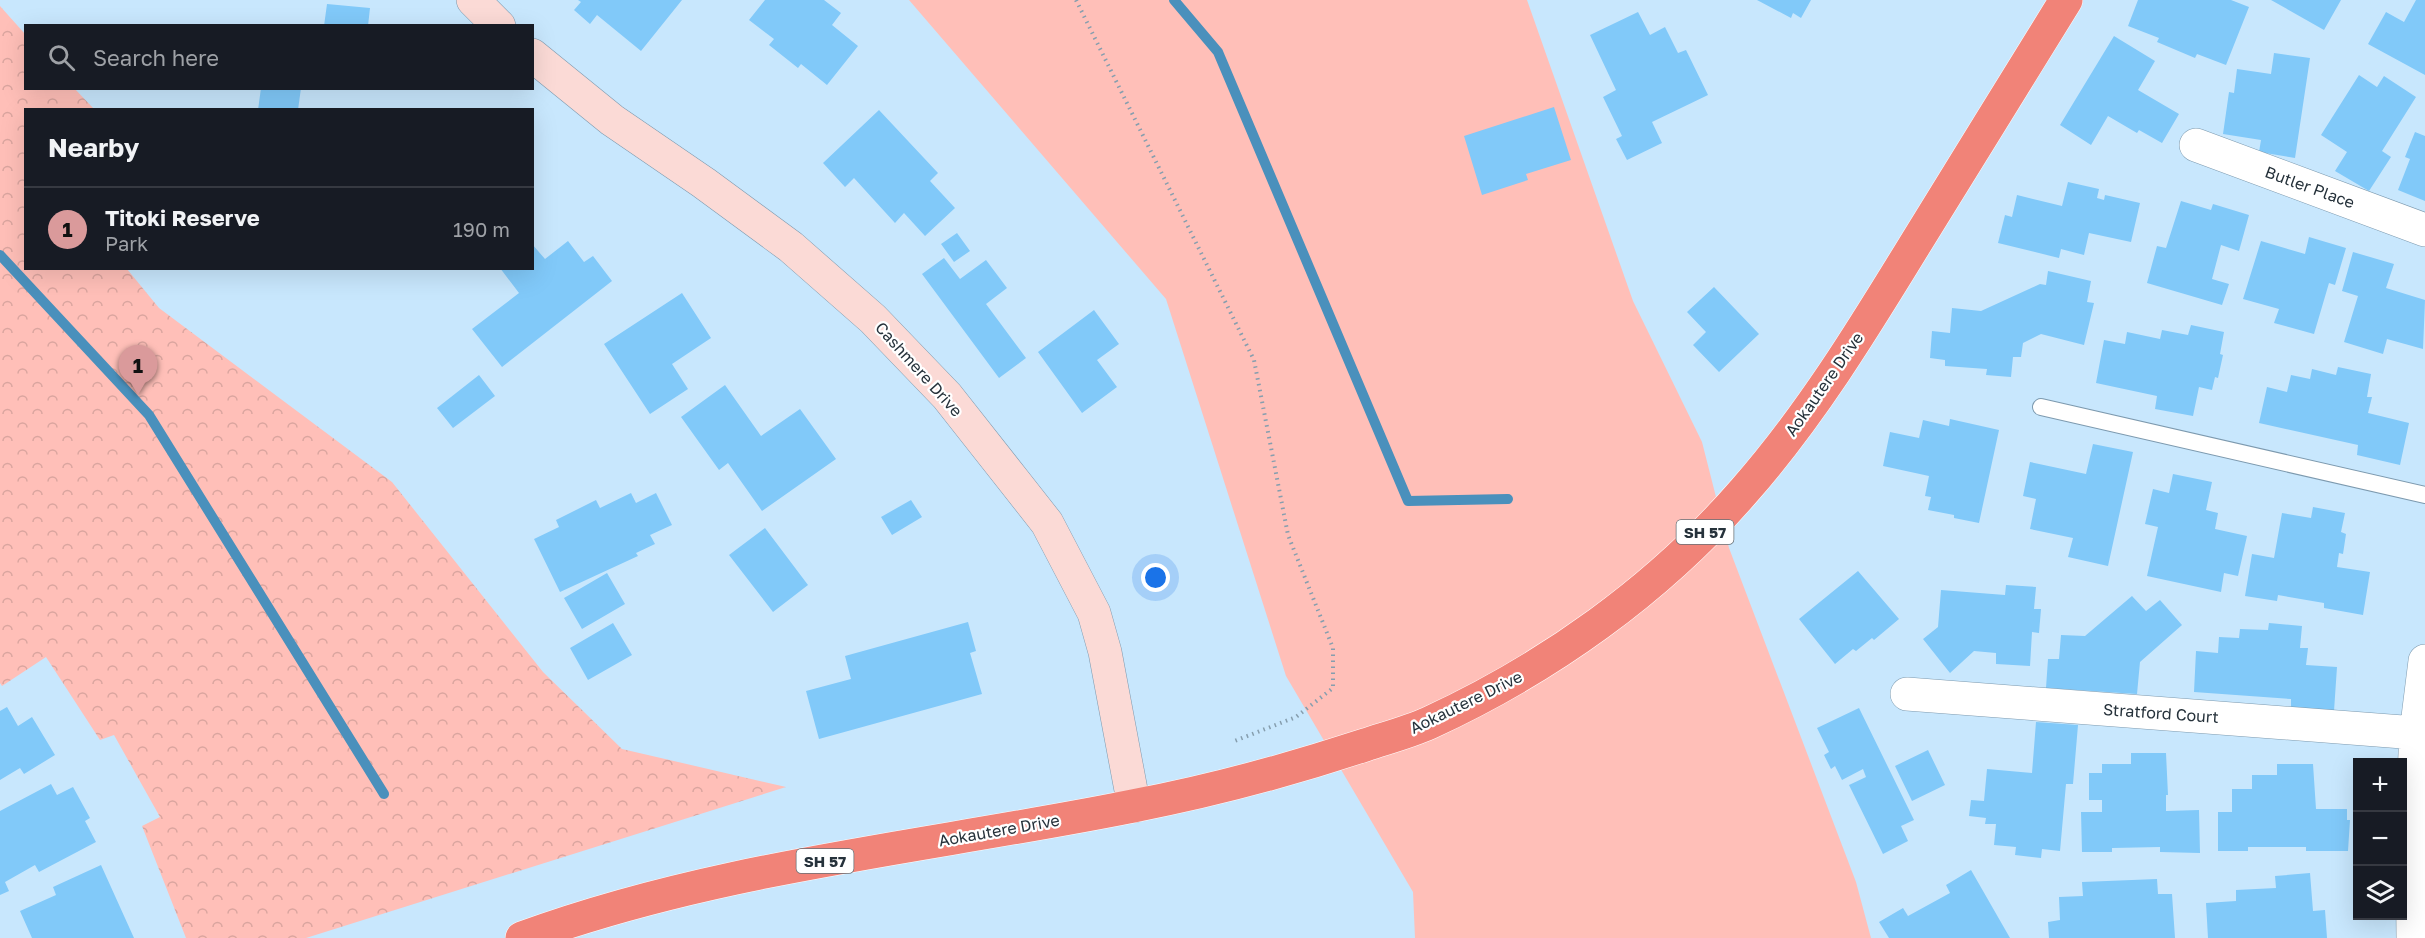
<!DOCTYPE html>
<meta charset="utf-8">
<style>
body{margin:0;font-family:"Golos Text",sans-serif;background:#242831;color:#f1f3f6}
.controls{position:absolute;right:18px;bottom:18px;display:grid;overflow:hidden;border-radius:0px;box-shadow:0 6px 24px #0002}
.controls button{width:54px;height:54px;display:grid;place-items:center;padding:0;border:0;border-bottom:2px solid #363941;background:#171b24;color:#f1f3f6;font:30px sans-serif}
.you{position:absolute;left:1156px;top:578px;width:21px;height:21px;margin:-15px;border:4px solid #fff;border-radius:50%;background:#1a73e8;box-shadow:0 0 0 9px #1a73e833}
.badge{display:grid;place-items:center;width:39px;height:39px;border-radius:50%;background:#da9a9b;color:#111;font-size:20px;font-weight:700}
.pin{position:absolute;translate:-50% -50px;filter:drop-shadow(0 2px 3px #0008)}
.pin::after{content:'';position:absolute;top:32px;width:21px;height:18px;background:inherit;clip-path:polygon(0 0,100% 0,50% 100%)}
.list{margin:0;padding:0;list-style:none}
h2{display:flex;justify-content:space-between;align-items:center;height:78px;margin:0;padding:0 24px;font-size:26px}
h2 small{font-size:20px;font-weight:400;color:#9ea1a6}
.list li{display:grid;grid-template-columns:39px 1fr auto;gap:18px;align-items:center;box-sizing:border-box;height:84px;padding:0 24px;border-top:2px solid #363941}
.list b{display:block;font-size:22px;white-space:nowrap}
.list p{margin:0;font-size:20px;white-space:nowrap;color:#9ea1a6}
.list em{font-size:20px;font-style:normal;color:#9ea1a6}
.icon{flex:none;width:33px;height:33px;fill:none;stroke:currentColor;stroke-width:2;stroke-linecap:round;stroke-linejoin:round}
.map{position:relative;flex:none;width:2425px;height:938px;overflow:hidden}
.search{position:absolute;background:#171b24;box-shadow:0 6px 24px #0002;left:24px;top:24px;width:510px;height:66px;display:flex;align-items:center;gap:15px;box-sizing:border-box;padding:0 21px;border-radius:0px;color:#9ea1a6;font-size:22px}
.panel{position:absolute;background:#171b24;box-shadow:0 6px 24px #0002;left:24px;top:108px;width:510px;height:162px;border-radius:0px}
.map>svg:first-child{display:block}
</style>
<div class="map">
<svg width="2425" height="938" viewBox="0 0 2425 938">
<defs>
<pattern id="park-crowns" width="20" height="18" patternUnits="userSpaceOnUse" patternTransform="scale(1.5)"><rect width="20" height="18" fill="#ffbfb8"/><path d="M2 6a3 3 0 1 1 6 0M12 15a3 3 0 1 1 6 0" fill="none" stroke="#daa59f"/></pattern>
</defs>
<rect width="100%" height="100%" fill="#c8e7fd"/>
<!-- grass -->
<path fill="#ffbfb8" d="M909,0h618l106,301 69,141 27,106 127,334 15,56h-456l-2,-46 -127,-216 -120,-377z"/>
<!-- park -->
<path fill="url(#park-crowns)" d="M0,6l25,28 1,54 49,1 19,20 -68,1v158l101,1 32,39 233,174 151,190 79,77 164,38 -480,151h-120l-44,-112 18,-9 -46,-82 -14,5 -54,-83 -44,29 -2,-3z"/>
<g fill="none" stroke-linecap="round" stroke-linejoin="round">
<!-- stream -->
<path stroke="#4a90bc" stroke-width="10" d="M1174,0l44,52 190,449 100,-2
M0,255l149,160 235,379"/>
</g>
<!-- building -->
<path fill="#81c9f9" d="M578,0h104l-41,51 -44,-36 -7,9 -16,-14 7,-8z
M765,0h59l17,13 -9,12 26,21 -31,39 -26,-21 -3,4 -29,-23 5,-6 -25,-19z
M1757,0h54l-10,18 -8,-5 -2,5z
M2138,0h93l18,7 -23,58 -29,-11 -2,4 -38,-16 2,-4 -31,-12z
M2271,0h70l-17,30z
M2416,0h9v75l-57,-31 18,-32 18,10z
M327,4l43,4 -2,18h-44z
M1638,12l12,23 15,-8 13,26 8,-3 22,45 -56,27 10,21 -35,17 -11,-21 6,-3 -19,-39 13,-7 -26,-55z
M2114,36l41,25 -17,29 41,24 -17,29 -23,-13 -2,3 -29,-17 -17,29 -31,-20z
M2274,53l36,5 -15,100 -36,-6 2,-12 -38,-6 6,-42 5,1 3,-24 34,5z
M2359,75l18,12 7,-11 32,21 -34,54 9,6 -22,34 -34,-20 12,-19 -26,-17z
M261,88h40l-3,22h-40z
M1554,107l17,53 -45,14 2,6 -46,15 -18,-59z
M879,110l59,63 -8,8 25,27 -30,28 -21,-23 -9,10 -41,-45 -9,9 -22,-24z
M2415,132l10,4v65l-27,-11 12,-31 -5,-2z
M2068,182l31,7 -2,9 7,2 1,-5 35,8 -9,39 -42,-9 -5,22 -23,-6 -2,9 -61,-15 7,-28 7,2 5,-22 45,11z
M2181,201l30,9 2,-6 36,11 -10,36 -18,-6 -9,34 17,5 -7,21 -75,-22 10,-37 9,2z
M957,233l13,18 -16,11 -13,-18z
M2309,237l37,11 -11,37 -6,-2 -15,51 -40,-11 5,-14 -36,-10 18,-58 44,13z
M568,241l16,21 9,-6 19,25 -110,86 -30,-38 47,-36 -19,-25h32v-24l13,15z
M2353,252l41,12 -8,24 39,12 -2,49 -36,-10 -4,15 -39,-12 14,-46 -16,-5z
M944,258l16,21 26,-19 21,28 -21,16 40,54 -27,20 -77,-104z
M2048,271l43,10 -4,21 7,1 -10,42 -43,-11 -18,9 -2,14h-8l-2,20 -25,-2 1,-6 -42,-3v-6l-15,-2 2,-27 18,2 2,-25 29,3 59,-27 6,1z
M1714,287l45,47 -40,38 -26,-27 13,-13 -19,-20z
M682,293l29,45 -39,26 16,25 -38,25 -46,-70z
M1094,310l25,34 -22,16 20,27 -35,26 -44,-61z
M2191,325l33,7 -4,22 3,1 -5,23 -3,-1 -3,13 -13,-3 -6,29 -38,-7 2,-13 -61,-13 8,-43 21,4 2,-12 33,7 2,-9 26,5z
M2338,367l33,7 -4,23h5l-4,16 41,10 -9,42 -43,-10 1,-10 -99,-22 8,-36 20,5 4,-17 19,4 2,-10 24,6z
M479,375l16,21 -42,32 -16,-20z
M725,385l36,51 39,-27 36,50 -74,52 -34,-48 -9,7 -38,-53z
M1950,419l49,11 -20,93 -25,-5v-3l-26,-5 3,-13 -6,-1 4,-20 -46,-10 7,-34 29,6 4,-18 26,6z
M2093,444l40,8 -25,114 -40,-9 5,-19 -43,-9 6,-30 -13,-3 7,-34 56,12z
M2173,474l39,8 -6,28 12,3 -3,16 32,7 -9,40 -14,-3 -3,19 -74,-16 11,-49 -13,-3 8,-35 16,4z
M631,493l5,10 20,-10 16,32 -22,10 5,9 -19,9 2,3 -78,36 -26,-53 25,-12 -3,-7 40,-20 4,8z
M911,500l11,17 -30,18 -11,-18z
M2313,507l32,6 -4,19 5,2 -3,20 -4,-1 -2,14 33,5 -7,43 -39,-7v-5l-46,-8 -1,6 -32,-5 7,-42 22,4 8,-45 29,5z
M765,528l43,57 -35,27 -44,-57z
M1858,571l41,48 -25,21 -2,-2 -16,13 -3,-2 -18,15 -36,-45z
M607,573l18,31 -43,25 -18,-31z
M2006,585l30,2 -2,22h7l-2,24 -7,-1 -2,34 -34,-2v-11l-22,-2 -24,22 -27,-34 15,-12 3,-37 64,5z
M2132,596l14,15 14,-11 22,25 -42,37 -3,32 -91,-6 2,-29h11l2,-24 24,1z
M968,622l8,29 -6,2 12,41 -163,45 -13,-48 45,-12 -6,-23z
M613,623l19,32 -44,25 -18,-32z
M2269,623l33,3 -2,22h8l-2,17 31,2 -3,44 -43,-3v-9l-97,-7 2,-41 22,2 1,-16 20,1 1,-9 28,1z
M7,707l11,19 14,-9 23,38 -31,19 -4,-6 -20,12v-69z
M1859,708l55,112 -13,6 7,15 -25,13 -34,-69 17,-8 -3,-8 -21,11 -7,-14 -4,3 -7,-14 5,-3 -12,-24z
M2036,722l42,3 -5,59h-7l-6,67 -18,-2 -1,9 -26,-3 1,-8 -22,-2 2,-21h-11l1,-6 -17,-2 2,-16 13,1 3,-32 45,4z
M1928,750l17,35 -33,16 -17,-35z
M2131,753h35l2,42h-2v16l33,-1 1,43 -40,-1v-5l-48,1v4h-30l-1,-40h21v-12h-13v-27h13v-9h29z
M2277,764h36l3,45h31v11h3l-2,31h-42v-4h-58v4h-30v-39h14v-23h20v-14h25z
M51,784l6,11 16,-8 17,31 -5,3 11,21 -57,30 -4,-7 -30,17 4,9 -9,4v-84z
M101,865l33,73h-102l-12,-27 36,-16 -3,-8z
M1971,870l39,68h-121l-10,-16 24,-14 5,8 42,-23 -4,-8z
M2310,873l3,38 12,-1 2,28h-119l-2,-35 30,-2v-11l40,-2 -1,-12z
M2157,879l1,15h14l3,44h-126l-1,-16 12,-2 -1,-23 24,-1 -1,-14z"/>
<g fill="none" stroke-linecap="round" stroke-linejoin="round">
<!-- lane casing -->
<g stroke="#7d9aaf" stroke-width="18">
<path id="lane" d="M2041,407l384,88"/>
</g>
<!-- street casing -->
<g stroke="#7d9aaf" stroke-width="34">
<path id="street" d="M2196,145l229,85
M1907,694l509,39
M2413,938l-1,-122 4,-83 9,-72"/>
</g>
<!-- secondary casing -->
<g stroke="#7d9aaf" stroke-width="34">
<path id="secondary" d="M473,0l26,26
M532,55l80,65 92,63 87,64 82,72 74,77 67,85 33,42 47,90 11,39 29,154"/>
</g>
<!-- highway casing -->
<g stroke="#fff" stroke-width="34">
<path id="highway" d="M522,938c196,-72 407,-91 611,-132 78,-15 156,-36 232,-61 21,-7 44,-13 64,-22 119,-55 229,-133 315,-232 66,-75 118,-160 170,-245 51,-82 101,-164 152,-246"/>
</g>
<!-- path -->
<path stroke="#869eae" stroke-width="4" stroke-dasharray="1.5 4.5" stroke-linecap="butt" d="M1076,0l178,360 34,175 45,113v40l-37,29 -64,25"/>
<!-- lane -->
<use href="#lane" stroke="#fff" stroke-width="16"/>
<!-- street -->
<use href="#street" stroke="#fff" stroke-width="33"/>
<!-- secondary -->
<use href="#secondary" stroke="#fbdad6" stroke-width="33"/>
<!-- highway -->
<use href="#highway" stroke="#f18378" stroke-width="33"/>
</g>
<g text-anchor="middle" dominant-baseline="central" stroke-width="4.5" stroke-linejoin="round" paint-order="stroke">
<!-- shield labels -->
<g fill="#fff" stroke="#677076" stroke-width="1.5">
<rect x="1676.5" y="520" width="57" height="24" rx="4.5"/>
<rect x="796.5" y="849" width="57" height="24" rx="4.5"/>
</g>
<g font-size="15" font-weight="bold" fill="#26323b">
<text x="1705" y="532">SH 57</text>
<text x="825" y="861">SH 57</text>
</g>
<!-- street labels -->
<g font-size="16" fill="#26323b" stroke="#fff">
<text transform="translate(2310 187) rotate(20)">Butler Place</text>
<text transform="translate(919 369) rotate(48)">Cashmere Drive</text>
<text transform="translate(1824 384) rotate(-55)">Aokautere Drive</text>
<text transform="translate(1466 702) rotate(-26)">Aokautere Drive</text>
<text transform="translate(2161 713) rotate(4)">Stratford Court</text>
<text transform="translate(999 830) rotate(-10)">Aokautere Drive</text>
</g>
</g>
</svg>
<div class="controls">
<button>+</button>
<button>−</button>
<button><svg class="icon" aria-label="layers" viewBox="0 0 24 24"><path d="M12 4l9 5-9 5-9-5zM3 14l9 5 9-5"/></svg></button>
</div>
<div class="you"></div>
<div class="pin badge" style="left:138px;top:395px">1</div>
<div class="search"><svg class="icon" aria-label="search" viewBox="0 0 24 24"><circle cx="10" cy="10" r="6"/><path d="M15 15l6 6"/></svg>Search here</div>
<section class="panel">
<h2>Nearby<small></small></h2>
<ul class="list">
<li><span class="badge">1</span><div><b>Titoki Reserve</b><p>Park</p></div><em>190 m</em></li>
</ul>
</section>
</div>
